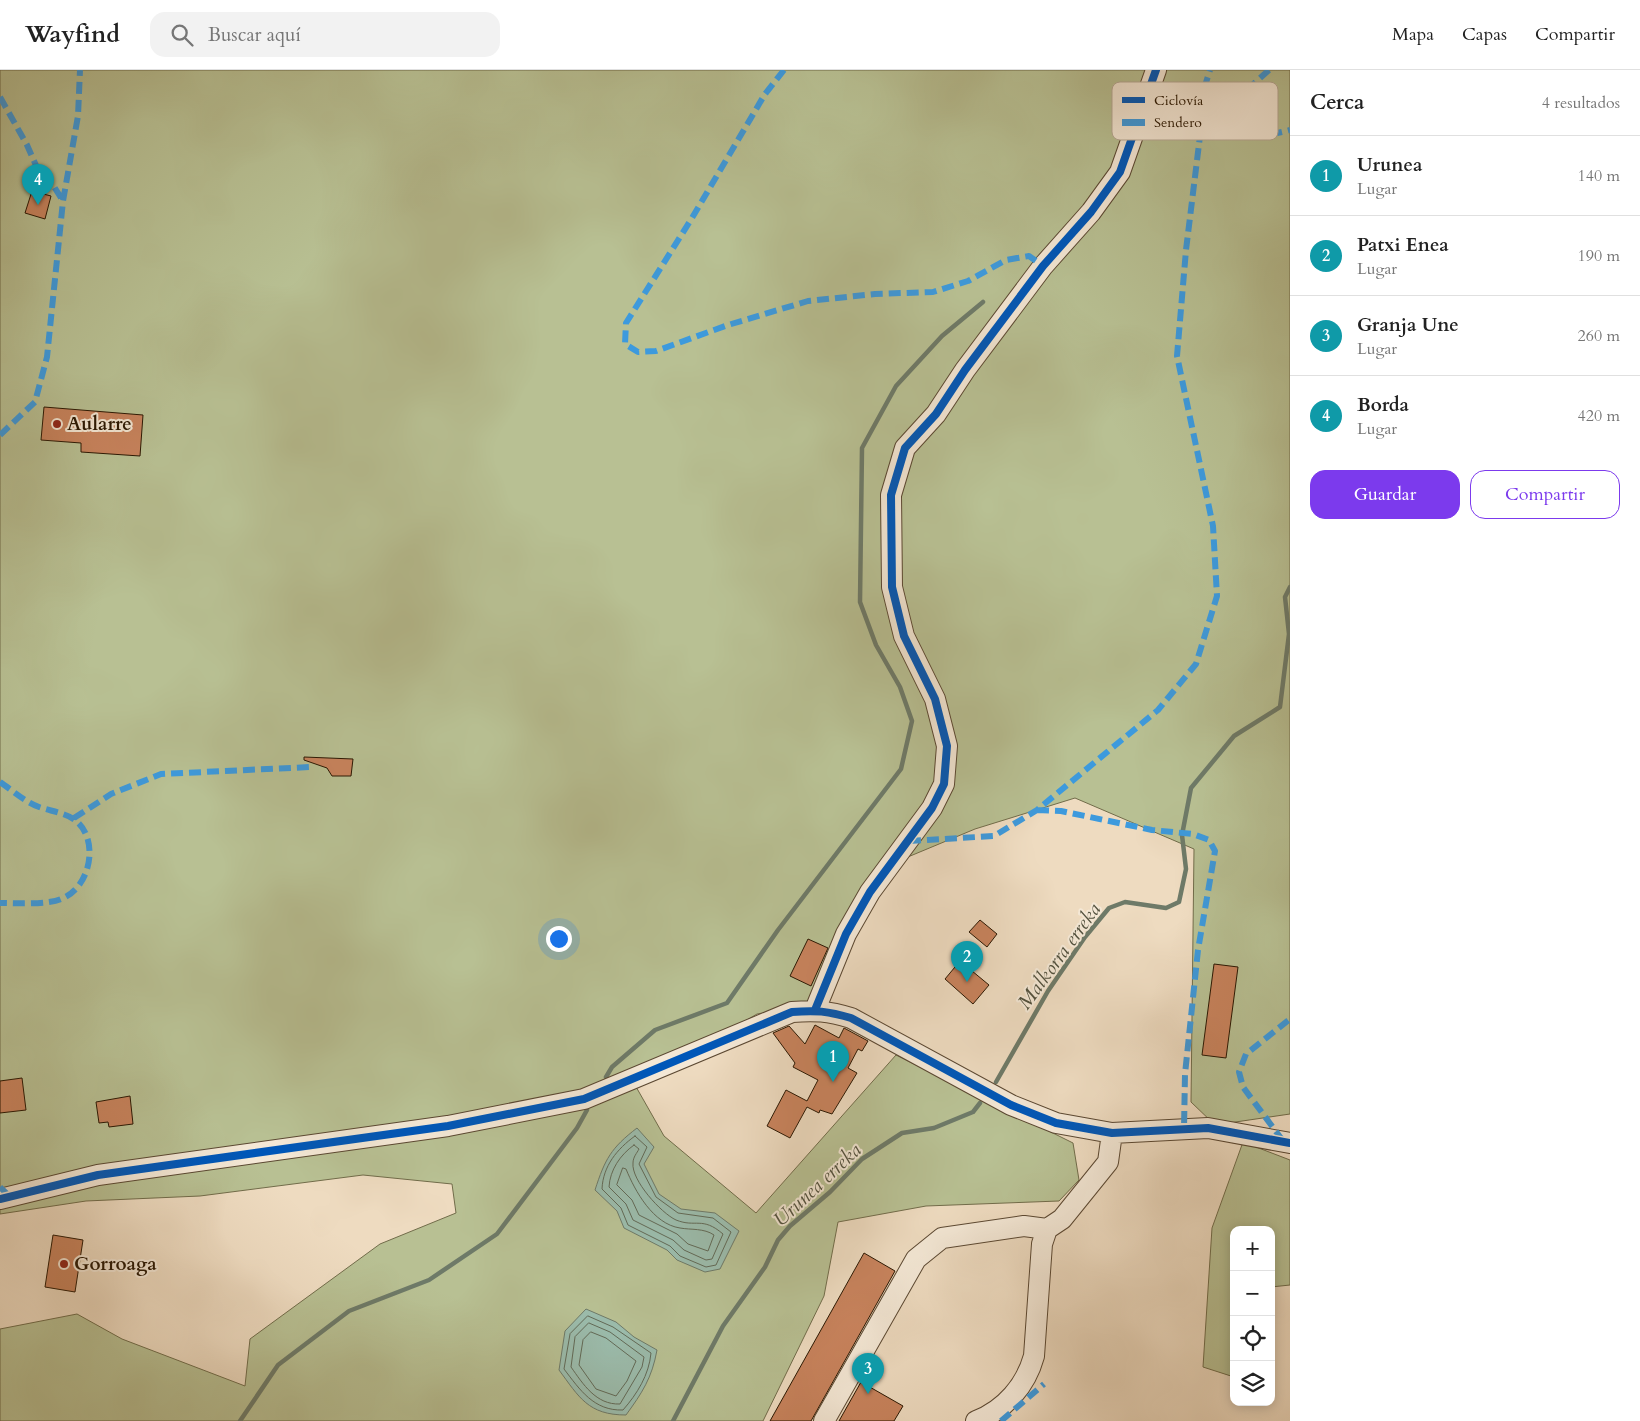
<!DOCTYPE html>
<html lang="es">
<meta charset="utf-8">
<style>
body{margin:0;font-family:Cardo,serif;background:#f2f2f2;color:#222}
.controls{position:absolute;right:15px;bottom:15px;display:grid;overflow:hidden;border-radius:10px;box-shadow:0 2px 12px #0003}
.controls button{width:45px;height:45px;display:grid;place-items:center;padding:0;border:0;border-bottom:1px solid #e0e0e0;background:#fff;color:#222;font:25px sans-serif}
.you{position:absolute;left:558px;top:868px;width:18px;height:18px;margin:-12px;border:4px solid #fff;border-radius:50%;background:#1a73e8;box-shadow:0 0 0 8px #1a73e833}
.badge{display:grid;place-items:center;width:32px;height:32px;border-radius:50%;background:#7c3aed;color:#fff;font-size:16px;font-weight:700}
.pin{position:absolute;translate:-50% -41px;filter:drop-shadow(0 1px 2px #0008)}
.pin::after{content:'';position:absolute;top:26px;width:18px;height:15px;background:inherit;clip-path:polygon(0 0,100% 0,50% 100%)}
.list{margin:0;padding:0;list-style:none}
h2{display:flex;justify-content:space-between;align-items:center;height:65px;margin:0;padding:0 20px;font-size:21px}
h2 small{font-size:16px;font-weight:400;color:#767676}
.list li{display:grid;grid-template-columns:32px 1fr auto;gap:15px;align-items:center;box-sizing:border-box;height:80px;padding:0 20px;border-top:1px solid #e0e0e0}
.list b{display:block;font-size:19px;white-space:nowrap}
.list p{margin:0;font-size:16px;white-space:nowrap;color:#767676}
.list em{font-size:16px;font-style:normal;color:#767676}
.actions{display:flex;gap:10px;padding:15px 20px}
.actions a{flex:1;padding:11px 0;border:1px solid #7c3aed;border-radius:15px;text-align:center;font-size:18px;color:#7c3aed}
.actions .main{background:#7c3aed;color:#fff}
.icon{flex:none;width:28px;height:28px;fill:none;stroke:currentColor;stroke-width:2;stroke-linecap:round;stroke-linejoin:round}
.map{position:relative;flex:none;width:1290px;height:1351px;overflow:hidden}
header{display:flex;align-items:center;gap:30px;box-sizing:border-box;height:70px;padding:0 25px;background:#fff;border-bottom:1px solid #e0e0e0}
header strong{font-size:24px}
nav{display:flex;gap:28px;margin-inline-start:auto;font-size:18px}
.search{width:350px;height:45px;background:#f2f2f2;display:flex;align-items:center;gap:12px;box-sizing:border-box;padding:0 18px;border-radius:15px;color:#767676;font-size:19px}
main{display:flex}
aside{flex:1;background:#fff}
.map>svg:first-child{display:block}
</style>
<header>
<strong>Wayfind</strong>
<div class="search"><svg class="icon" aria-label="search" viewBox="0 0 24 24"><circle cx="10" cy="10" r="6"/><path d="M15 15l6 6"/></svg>Buscar aquí</div>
<nav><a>Mapa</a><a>Capas</a><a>Compartir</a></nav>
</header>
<main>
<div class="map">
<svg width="1290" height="1351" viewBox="0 0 1290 1351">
<rect width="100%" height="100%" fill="#eedbc0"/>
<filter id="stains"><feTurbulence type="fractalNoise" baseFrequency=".004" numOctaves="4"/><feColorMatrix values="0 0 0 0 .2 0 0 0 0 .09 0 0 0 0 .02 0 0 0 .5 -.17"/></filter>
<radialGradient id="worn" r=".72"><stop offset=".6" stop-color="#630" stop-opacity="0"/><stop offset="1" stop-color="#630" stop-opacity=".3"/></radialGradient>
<!-- green -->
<path fill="#b8c093" stroke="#716c4a" d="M0,0h1290v1044l-75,11 -24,-23 3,-253 -119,-51 -100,31 -84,35 -72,139 -62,11 -122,71 29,51 92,77 140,-158 177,88 6,37 -20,21 -133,5 -88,16 -14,74 -61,125h-763v-92l77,-15 45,25 123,47 5,-47 130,-95 76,-31 -4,-29 -89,-9 -163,21 -114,5 -86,13z
M1243,1072l47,18v125l-19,2v-57h-37v147l-31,-10 9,-139z"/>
<!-- water -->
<path fill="#9bbcac" stroke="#6e7a68" d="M637,1058l17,19 -10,17 15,30 22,15 34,4 24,18 -19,38 -15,3 -28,-12 -10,-10 -43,-22 -7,-17 -22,-21c10,-31 16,-42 42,-62z
M586,1239l30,13 18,15 23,13c-5,28 -15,43 -31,65 -38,0 -47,-18 -67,-45l6,-39z"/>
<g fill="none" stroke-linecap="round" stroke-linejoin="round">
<!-- shore -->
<path stroke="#626a57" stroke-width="1" d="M635,1066l12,11 -8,17 17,33 22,16 35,5 18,14 -15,33 -10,2 -26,-11 -10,-10 -42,-21 -7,-17 -19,-19c1,-23 15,-40 33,-53z
M634,1075l5,4c-2,4 -6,8 -6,14 -2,17 28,50 43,57 20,8 26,-4 47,14l-11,25 -6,1 -22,-10 -11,-10 -40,-20 -7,-16 -17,-17c1,-17 11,-32 25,-42z
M623,1098l3,1c9,22 27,55 54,59 11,2 24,0 34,7l-6,16 -20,-7 -11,-10 -38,-19 -7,-15 -15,-15z
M588,1246l25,11 38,26c-2,22 -14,41 -28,57 -29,1 -43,-20 -59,-41l6,-35z
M589,1253l21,9 34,25 -2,10 -22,37c-24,1 -37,-20 -49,-37l4,-30z
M591,1262l15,6 30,23 -9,20 -11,15 -20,-7 -17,-24 4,-25z"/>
<!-- stream -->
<path stroke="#6e7a68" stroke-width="4.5" d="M606,1007l6,-10 43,-37 72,-27 51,-73 123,-161 11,-48 -12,-34 -24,-42 -16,-43 2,-154 34,-62 46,-50 41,-34
M996,1012l52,-91 37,-54 24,-29 16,-6 41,6 13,-6 7,-33 -4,-34 9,-47 43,-52 46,-29 9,-73 -4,-37 5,-10
M240,1351l38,-56 71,-54 80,-31 68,-46 80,-106 10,-18
M673,1351l50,-95 42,-59 13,-27 12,-14 40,-34 32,-33 40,-26 32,-5 39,-16 7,-9"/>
</g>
<!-- building -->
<path fill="#c8835d" stroke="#2a1702" d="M32,121l19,5 -6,23 -20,-6z
M44,337l99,8 -3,41 -59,-4v-9l-40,-3z
M304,687l49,2 -2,17h-19l-5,-8 -23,-8z
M980,850l17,14 -10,13 -18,-15z
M808,869l20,9 -17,38 -21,-10z
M960,891l29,24 -16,19 -28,-25z
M1214,894l24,3 -12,91 -24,-3z
M815,955l24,13 5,-10 24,13 -6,10 -4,-2 -10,19 9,5 -25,41 -12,-4 -1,3 -12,-6 -17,31 -23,-12 19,-36 21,11 11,-21 -25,-13 2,-4 -22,-30 16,-7 16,18z
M22,1008l4,32 -26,3v-32z
M130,1026l3,28 -24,3 -1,-5 -9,1 -3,-21z
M53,1165l30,5 -8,52 -30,-5z
M864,1183l31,18 -84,150h-41z
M861,1312l42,24 -9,15h-55z"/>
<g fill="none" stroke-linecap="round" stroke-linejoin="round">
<!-- minor casing -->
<g stroke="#5b4832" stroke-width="22">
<path id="minor" d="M815,940l31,-76 24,-42 62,-84 12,-24 3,-38 -12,-47 -31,-63 -12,-49 -1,-92 14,-47 31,-34 29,-44 78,-104 48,-54 29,-40 36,-102
M0,1129l98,-24 350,-49 136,-27 208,-87c23,-2 36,-1 59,6l160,87 45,18 56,10 96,-5 82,15
M824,1351l92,-162 26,-21 82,-12 23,3 15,-10 46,-57 4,-29
M976,1351c29,-11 50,-36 58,-65l8,-112 5,-15"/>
</g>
<!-- minor -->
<use href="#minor" stroke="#f4e8d6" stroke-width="20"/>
<!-- quiet -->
<path stroke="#3d9add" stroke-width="6" stroke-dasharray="12 6" stroke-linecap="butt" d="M784,0l-19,24 -73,124 -66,105 -1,21 13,8 18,-1 72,-26 80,-24 67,-7 58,-2 35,-11 38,-21 23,-4 14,10
M1269,0l-51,46 -19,7c36,12 53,17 91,7
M0,27l27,48 15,34 11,6 10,16
M0,365l35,-33 12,-45 16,-156 15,-85 2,-46
M0,712c12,8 25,20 39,25 11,4 27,6 36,13 25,19 16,68 -14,79 -14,6 -45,4 -61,4
M1037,740l24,1 91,19 41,4 16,6 6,11 -17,99 -13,124 -1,55
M74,748l37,-24 50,-20 150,-7
M909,771l85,-5 43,-26 121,-100 38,-46 21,-68 -4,-70 -36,-170 9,-106 14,-114 2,-41 8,-25
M1283,1071l-40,-54 -4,-15 7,-18 44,-35
M0,1117l10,10
M1001,1351l43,-37"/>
<!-- cycleway casing -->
<g stroke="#f4e8d6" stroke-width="11">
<path id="cycleway" d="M815,940l31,-76 24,-42 62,-84 12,-24 3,-38 -12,-47 -31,-63 -12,-49 -1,-92 14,-47 31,-34 29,-44 78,-104 48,-54 29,-40 36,-102
M0,1129l98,-24 350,-49 136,-27 208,-87c23,-2 36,-1 59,6l160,87 45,18 56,10 96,-5 82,15"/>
</g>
<!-- cycleway -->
<use href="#cycleway" stroke="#0057b8" stroke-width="8"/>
</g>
<!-- markers -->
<g fill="#8f2418" stroke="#f4e8d6" stroke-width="2">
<circle cx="57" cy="354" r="5"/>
<circle cx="64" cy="1194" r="5"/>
</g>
<g text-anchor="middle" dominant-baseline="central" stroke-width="4" stroke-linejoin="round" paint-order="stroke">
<!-- poi labels -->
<g font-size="19" font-weight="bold" fill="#2a1702" stroke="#f4e8d6" text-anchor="start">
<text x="67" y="354">Aularre</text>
<text x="74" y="1194">Gorroaga</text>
</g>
<!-- water labels -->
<g font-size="20" font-style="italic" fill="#52513e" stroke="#f4e8d6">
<text transform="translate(1059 886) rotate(-54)">Malkorra erreka</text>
<text transform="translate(817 1115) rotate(-43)">Urunea erreka</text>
</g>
</g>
<!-- legend -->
<rect x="1112" y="12" width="166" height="58" rx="8" fill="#f4e8d6" stroke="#b7a996" stroke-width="1"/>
<rect x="1122" y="27" width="23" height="6" fill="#0057b8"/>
<rect x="1122" y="49" width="23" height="7" fill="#3d9add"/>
<g font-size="14" fill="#2a1702">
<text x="1154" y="35">Ciclovía</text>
<text x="1154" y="57">Sendero</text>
</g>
<rect width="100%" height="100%" filter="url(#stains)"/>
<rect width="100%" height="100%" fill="url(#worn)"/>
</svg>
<div class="controls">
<button>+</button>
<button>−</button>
<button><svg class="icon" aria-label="locate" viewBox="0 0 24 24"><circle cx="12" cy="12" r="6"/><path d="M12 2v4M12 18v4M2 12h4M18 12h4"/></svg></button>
<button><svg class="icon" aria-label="layers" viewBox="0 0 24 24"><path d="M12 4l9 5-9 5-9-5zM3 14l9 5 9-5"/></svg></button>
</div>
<div class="you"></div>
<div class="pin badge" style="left:833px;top:1012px;background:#0f9aa8">1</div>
<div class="pin badge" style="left:967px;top:912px;background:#0f9aa8">2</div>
<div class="pin badge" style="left:868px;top:1324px;background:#0f9aa8">3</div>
<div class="pin badge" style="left:38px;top:135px;background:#0f9aa8">4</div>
</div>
<aside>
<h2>Cerca<small>4 resultados</small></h2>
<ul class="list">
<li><span class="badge" style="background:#0f9aa8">1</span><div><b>Urunea</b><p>Lugar</p></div><em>140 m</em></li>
<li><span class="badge" style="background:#0f9aa8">2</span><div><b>Patxi Enea</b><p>Lugar</p></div><em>190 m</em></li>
<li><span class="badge" style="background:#0f9aa8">3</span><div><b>Granja Une</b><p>Lugar</p></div><em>260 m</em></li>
<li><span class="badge" style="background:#0f9aa8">4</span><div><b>Borda</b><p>Lugar</p></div><em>420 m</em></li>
</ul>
<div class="actions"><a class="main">Guardar</a><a>Compartir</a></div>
</aside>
</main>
